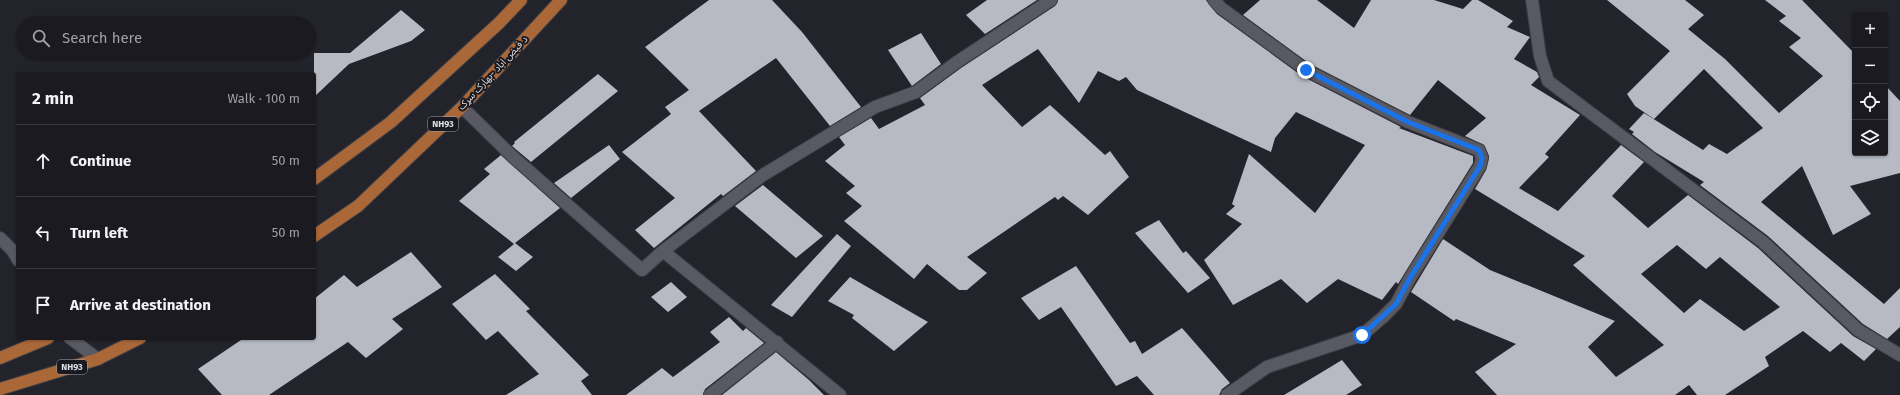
<!DOCTYPE html>
<meta charset="utf-8">
<style>
body{margin:0;font-family:"Fira Sans","Noto Sans Arabic",sans-serif;background:#27272d;color:#f1f3f6}
.controls{position:absolute;right:12px;top:12px;display:grid;overflow:hidden;border-radius:4px;box-shadow:0 1px 3px #0004}
.controls button{width:36px;height:36px;display:grid;place-items:center;padding:0;border:0;border-bottom:1px solid #38383e;background:#1a1a20;color:#f1f3f6;font:20px sans-serif}
.stop{position:absolute;width:12px;height:12px;margin:-9px;border:3px solid #1a73e8;border-radius:50%;background:#fff}
.stop.end{background:#1a73e8;border-color:#fff;box-shadow:0 1px 4px #0008}
.list{margin:0;padding:0;list-style:none}
h2{display:flex;justify-content:space-between;align-items:center;height:52px;margin:0;padding:0 16px;font-size:17px}
h2 small{font-size:13px;font-weight:400;color:#9fa1a5}
.list li{display:grid;grid-template-columns:26px 1fr auto;gap:12px;align-items:center;box-sizing:border-box;height:72px;padding:0 16px;border-top:1px solid #38383e}
.list b{display:block;font-size:15px;white-space:nowrap}
.list em{font-size:13px;font-style:normal;color:#9fa1a5}
.icon{flex:none;width:22px;height:22px;fill:none;stroke:currentColor;stroke-width:2;stroke-linecap:round;stroke-linejoin:round}
.map{position:relative;flex:none;width:1900px;height:395px;overflow:hidden}
.search{position:absolute;background:#1a1a20;box-shadow:0 1px 3px #0004;left:16px;top:16px;width:300px;height:44px;display:flex;align-items:center;gap:10px;box-sizing:border-box;padding:0 14px;border-radius:22px;color:#9fa1a5;font-size:15px}
.panel{position:absolute;background:#1a1a20;box-shadow:0 1px 3px #0004;left:16px;top:72px;width:300px;height:268px;border-radius:4px}
.map>svg:first-child{display:block}
</style>
<div class="map">
<svg width="1900" height="395" viewBox="0 0 1900 395">
<rect width="100%" height="100%" fill="#22232b"/>
<!-- building -->
<path fill="#b7b9c3" fill-rule="evenodd" d="M709,0h63l30,32 59,75 -31,19 -54,-68 -77,53 57,60 -33,25 -2,-2 -67,54 -19,-18 40,-32 -53,-46 49,-38 -6,-7 24,-17 -44,-43z
M987,0h50l-52,34 -19,-19z
M1058,0h148l11,14 85,62 99,51 -2,1 74,28v7l-75,121 -2,-2 -14,18 -44,-21 -31,24 -26,-24 -48,26 -29,-45 38,-36 -16,-10 9,-8 -3,-2 17,-50 66,59 50,-68 -69,-33 -21,26 -4,14 -134,-62 -11,-13 -7,4 -21,-10 -19,32 -41,-54 -56,36 40,42 28,-22 55,50 5,-4 19,26 -41,38 -25,-19 -5,4 -3,-3 -88,60 20,16 -20,17h-8l-32,-26 -13,15 -70,-58 18,-15 -16,-13 9,-7 -30,-25 20,-16 -6,-8 32,-19 8,11 46,-24 -5,-7 41,-30 94,-62z
M1260,0h57l37,28 17,-28h63l29,9 9,-9h6l35,21 -6,6 23,10 -16,22 23,13 2,5 -8,8 49,30 -35,39 4,3 -30,31 39,23 63,-66 23,17 -32,34 36,32 40,-33 70,53 95,88 23,13 -12,12 -23,-18 -11,9 -27,-21 -38,26 4,9 -44,29h-28l-8,-10 -14,10h-178l-22,-23 41,-28 -60,-25 -2,2 -43,-29 32,-53 47,31 125,51 -27,26 28,30 48,-32 -91,-80 12,-9 -110,-67 11,-19 3,-14 -5,-11 -19,-9 21,-18 -48,-38 -28,35 -100,-51 -67,-49zM1677,245l29,24 14,-12 60,50 -36,24 -44,-32 -16,14 -43,-39z
M1607,0h78l19,15 -16,14 37,30 54,54 44,-37 -34,-29 12,-9 -22,-17 7,-5 -21,-16h37l53,54v99h30v-68l15,16v72l-50,13 21,28 -38,21 -31,-69 -41,36 123,102 16,-16v39l-13,12 -24,-15 -95,-88 -68,-51 4,-3 -49,-30 -23,-18 2,-2 -5,-3 15,-16 59,37 6,-6 18,10 36,-26 -59,-59 -50,50 -19,-13 -8,-12 43,-43z
M401,10l24,20 -14,11 -62,23 -35,33v-44h36z
M921,33l20,31 -29,22 -24,-36z
M598,74l20,17 -87,71 -19,-16 3,-3 -1,-1z
M609,145l11,14 -49,39 -17,-15z
M501,155l59,53 -45,35 18,14 -17,14 -18,-14 16,-13 -55,-43 31,-27 -6,-5z
M763,185l60,51 -27,22 -61,-52z
M1159,220l24,33 3,-2 24,27 -22,15 -53,-60z
M837,234l14,12 -59,71 -21,-12z
M411,252l31,35 -50,32 11,10 -37,29 -18,-16 -79,53h-47l-24,-26 46,-31h70v-39l30,-24 13,12z
M1076,266l54,77 5,-2 7,13 40,-26 48,55 -8,6 -3,6h-65l-17,-19 -21,10 -55,-79 -22,13 -18,-22z
M495,274l35,35 -4,2 63,64 -8,6 11,14h-86l33,-21 -41,-43 -12,9 -34,-36z
M850,277l78,45 -34,29 -42,-33 2,-3 -26,-14z
M671,282l16,15 -19,15 -17,-15z
M729,317l14,14 3,-3 18,15 -59,46 -2,6h-77l36,-27 11,9 47,-35 -10,-10z
M776,352l33,28 15,15h-102z
M1342,360l20,25 -16,10h-62z"/>
<g fill="none" stroke-linecap="round" stroke-linejoin="round">
<!-- minor casing -->
<g stroke="#3d3f45" stroke-width="14">
<path id="minor" d="M1214,0l7,8 85,62 102,52 71,28 3,8 -2,8 -70,112 -14,26 -13,13 -21,18 -95,32 -40,28
M1532,0l8,56 8,25 215,161 95,88 42,25
M462,107l51,50 129,113 21,-19 100,-76 112,-68 41,-15 41,-30 94,-62
M0,238l13,13 5,9
M663,251l177,144
M70,338l28,21
M710,395l67,-53"/>
</g>
<!-- primary casing -->
<g stroke="#3d3f45" stroke-width="14">
<path id="primary" d="M314,179l77,-57 108,-99 22,-23
M314,236l44,-30 104,-99 99,-107
M0,358l48,-20
M0,389l98,-30 42,-21"/>
</g>
<!-- minor -->
<use href="#minor" stroke="#585962" stroke-width="12"/>
<!-- primary -->
<use href="#primary" stroke="#aa6737" stroke-width="12"/>
</g>
<g fill="none" stroke-linecap="round" stroke-linejoin="round">
<!-- route -->
<path stroke="#1a73e8" stroke-width="5" d="M1306,70l102,52 71,28 3,8 -2,8 -70,112 -14,26 -34,31"/>
</g>
<g text-anchor="middle" dominant-baseline="central" stroke-width="4" stroke-linejoin="round" paint-order="stroke">
<!-- shield labels -->
<g fill="#191a21" stroke="#a2a4aa" stroke-width="1">
<rect x="428" y="117" width="30" height="14" rx="3"/>
<rect x="57" y="360" width="30" height="14" rx="3"/>
</g>
<g font-size="9" font-weight="bold" fill="#dddfe4">
<text x="443" y="124">NH93</text>
<text x="72" y="367">NH93</text>
</g>
<!-- street labels -->
<g font-size="10" fill="#dddfe4" stroke="#191a21">
<text transform="translate(493 73) rotate(-47)">د فیض اباد -بهارک سړک</text>
</g>
</g>
</svg>
<div class="controls">
<button>+</button>
<button>−</button>
<button><svg class="icon" aria-label="locate" viewBox="0 0 24 24"><circle cx="12" cy="12" r="6"/><path d="M12 2v4M12 18v4M2 12h4M18 12h4"/></svg></button>
<button><svg class="icon" aria-label="layers" viewBox="0 0 24 24"><path d="M12 4l9 5-9 5-9-5zM3 14l9 5 9-5"/></svg></button>
</div>
<div class="stop" style="left:1362px;top:335px"></div>
<div class="stop end" style="left:1306px;top:70px"></div>
<div class="search"><svg class="icon" aria-label="search" viewBox="0 0 24 24"><circle cx="10" cy="10" r="6"/><path d="M15 15l6 6"/></svg>Search here</div>
<section class="panel">
<h2>2 min<small>Walk · 100 m</small></h2>
<ul class="list">
<li><svg class="icon" aria-label="ahead" viewBox="0 0 24 24"><path d="M12 20V5M6 11l6-6 6 6"/></svg><div><b>Continue</b></div><em>50 m</em></li>
<li><svg class="icon" aria-label="left" viewBox="0 0 24 24"><path d="M17 20v-9H6M10 6l-5 5 5 5"/></svg><div><b>Turn left</b></div><em>50 m</em></li>
<li><svg class="icon" aria-label="arrive" viewBox="0 0 24 24"><path d="M6 21V4h12l-3 4 3 4H6"/></svg><div><b>Arrive at destination</b></div></li>
</ul>
</section>
</div>
